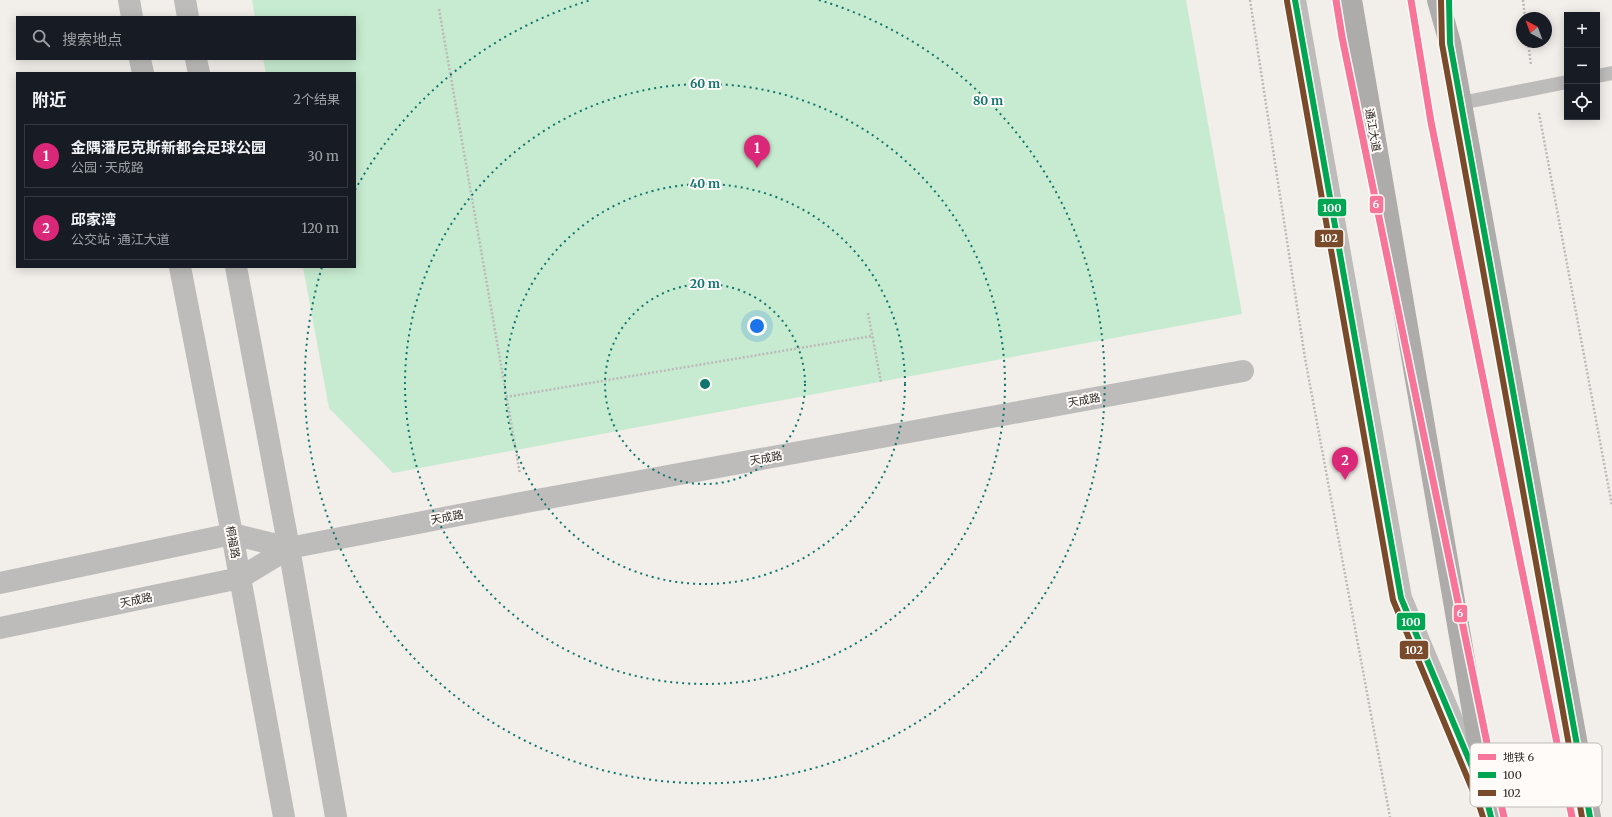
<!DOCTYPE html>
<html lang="zh">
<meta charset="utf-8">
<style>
body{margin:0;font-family:Merriweather,"Noto Sans SC",serif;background:#20242c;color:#f1f3f6}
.controls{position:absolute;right:12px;top:12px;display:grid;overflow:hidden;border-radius:0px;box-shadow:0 2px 10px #0003}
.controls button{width:36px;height:36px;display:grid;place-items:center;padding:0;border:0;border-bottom:1px solid #363941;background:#171b24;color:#f1f3f6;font:20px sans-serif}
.compass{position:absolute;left:1516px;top:12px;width:36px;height:36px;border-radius:50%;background:#171b24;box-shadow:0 2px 10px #0003;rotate:319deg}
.you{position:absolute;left:757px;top:326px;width:14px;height:14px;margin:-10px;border:3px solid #fff;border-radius:50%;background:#1a73e8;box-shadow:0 0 0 6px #1a73e833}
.badge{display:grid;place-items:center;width:26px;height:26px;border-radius:50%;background:#db2777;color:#fff;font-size:13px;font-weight:700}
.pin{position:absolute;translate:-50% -33px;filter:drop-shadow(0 1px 2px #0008)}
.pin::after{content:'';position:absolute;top:21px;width:14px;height:12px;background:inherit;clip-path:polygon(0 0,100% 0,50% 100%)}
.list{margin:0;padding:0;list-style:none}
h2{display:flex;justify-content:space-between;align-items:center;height:52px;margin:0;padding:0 16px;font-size:17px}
h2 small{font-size:13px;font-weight:400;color:#9ea1a6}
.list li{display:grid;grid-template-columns:26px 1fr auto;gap:12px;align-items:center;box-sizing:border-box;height:64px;margin:0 8px 8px;padding:0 8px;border:1px solid #363941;border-radius:0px}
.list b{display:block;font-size:15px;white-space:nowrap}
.list p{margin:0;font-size:13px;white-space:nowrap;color:#9ea1a6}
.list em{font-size:13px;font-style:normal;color:#9ea1a6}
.icon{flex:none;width:22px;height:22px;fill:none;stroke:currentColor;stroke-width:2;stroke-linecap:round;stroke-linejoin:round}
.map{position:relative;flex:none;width:1612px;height:817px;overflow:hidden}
.search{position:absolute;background:#171b24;box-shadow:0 2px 10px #0003;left:16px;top:16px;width:340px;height:44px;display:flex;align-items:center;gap:10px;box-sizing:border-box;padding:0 14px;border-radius:0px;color:#9ea1a6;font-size:15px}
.panel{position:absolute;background:#171b24;box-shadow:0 2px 10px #0003;left:16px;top:72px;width:340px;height:196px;border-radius:0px}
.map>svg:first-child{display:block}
</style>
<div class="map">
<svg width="1612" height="817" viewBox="0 0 1612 817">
<rect width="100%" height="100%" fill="#f2eeea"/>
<!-- green -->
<path fill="#c7ebd0" d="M252,0h934l56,314 -849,159 -64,-65 -26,-141h52v-194h-89l-3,-14h92v-42h-100z"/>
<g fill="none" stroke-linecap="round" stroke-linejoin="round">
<!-- path -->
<path stroke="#bcb9b8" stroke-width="2.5" stroke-dasharray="2 2" stroke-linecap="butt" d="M1250,0l55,358 85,459
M1523,0l2,18
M439,9l81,465
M1528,42l3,23
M1539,113l73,393
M868,313l13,69
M506,397l366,-61"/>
<!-- service -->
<path stroke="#bebcbb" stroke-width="14" d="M1597,76l15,-3
M1461,103l106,-21"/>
<!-- minor -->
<path stroke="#bebcbb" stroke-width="22" d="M289,548l237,-46 717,-131"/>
<!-- tertiary -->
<path stroke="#bebcbb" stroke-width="22" d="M129,0l3,17
M185,0l3,17
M1295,0l106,598 81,193
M140,59l3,14
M196,59l3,14
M180,267l52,267 52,283
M236,267l53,281 47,269
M0,583l232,-49 57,14
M0,628l240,-50 49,-30"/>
<!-- primary -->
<path stroke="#aeacaa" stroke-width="22" d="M1351,0l140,817
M1438,0l12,43 140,774"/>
<!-- bus-1 casing -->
<g stroke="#fffbf9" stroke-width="9">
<path id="bus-1" d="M1295,0l106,598 87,207 3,12
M1449,0l1,43 140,774"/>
</g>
<!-- bus-2 casing -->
<g stroke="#fffbf9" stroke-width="9">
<path id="bus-2" d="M1441,0l1,44 140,773
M1287,1l106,599 87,208 3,9"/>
</g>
<!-- bus-1 -->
<use href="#bus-1" stroke="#00a651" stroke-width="6"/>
<!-- bus-2 -->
<use href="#bus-2" stroke="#7a4b2a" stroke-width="6"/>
<!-- metro-1 casing -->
<g stroke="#fffbf9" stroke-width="10">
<path id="metro-1" d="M1336,0l6,37 146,711 16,69
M1411,0l20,122 141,695"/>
</g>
<!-- metro-1 -->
<use href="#metro-1" stroke="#f67599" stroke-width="7"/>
</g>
<!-- distance rings -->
<g fill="none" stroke="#0f766e" stroke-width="2" stroke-dasharray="2 4">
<circle cx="705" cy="384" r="100"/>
<circle cx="705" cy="384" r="200"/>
<circle cx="705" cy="384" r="300"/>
<path d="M355 190A400 400 0 0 1 591 0M819 0A400 400 0 1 1 322 267"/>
</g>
<g text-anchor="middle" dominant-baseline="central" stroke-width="4" stroke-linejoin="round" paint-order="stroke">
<!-- street labels -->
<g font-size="11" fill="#2d2a27" stroke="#fffbf9">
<text transform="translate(1373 130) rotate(80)">通江大道</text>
<text transform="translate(1084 400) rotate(-10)">天成路</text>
<text transform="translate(766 458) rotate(-10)">天成路</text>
<text transform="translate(447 517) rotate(-11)">天成路</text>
<text transform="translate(233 542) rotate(79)">桐福路</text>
<text transform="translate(136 600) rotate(-12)">天成路</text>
</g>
</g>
<!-- legend -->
<rect x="1470" y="743" width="132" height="64" rx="6" fill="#fffbf9" stroke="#c0bcba" stroke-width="1"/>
<rect x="1478" y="754" width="18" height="6" fill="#f67599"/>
<rect x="1478" y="772" width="18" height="6" fill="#00a651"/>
<rect x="1478" y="790" width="18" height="6" fill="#7a4b2a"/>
<g font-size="11" fill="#2d2a27">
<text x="1503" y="761">地铁 6</text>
<text x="1503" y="779">100</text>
<text x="1503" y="797">102</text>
</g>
<circle cx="705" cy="384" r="6" fill="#0f766e" stroke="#fffbf9" stroke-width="2"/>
<g font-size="12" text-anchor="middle" font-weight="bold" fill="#0f766e" stroke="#fffbf9" stroke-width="4" stroke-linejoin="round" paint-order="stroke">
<text x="705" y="88">60 m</text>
<text x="988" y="105">80 m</text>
<text x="705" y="188">40 m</text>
<text x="705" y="288">20 m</text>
</g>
<g stroke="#fffbf9" stroke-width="1.5">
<rect x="1369" y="195" width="15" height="19" rx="4" fill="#f67599"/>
<rect x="1317" y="198" width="30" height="19" rx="4" fill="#00a651"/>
<rect x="1314" y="229" width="30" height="19" rx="4" fill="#7a4b2a"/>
<rect x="1453" y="604" width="15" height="19" rx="4" fill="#f67599"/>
<rect x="1396" y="612" width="30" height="19" rx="4" fill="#00a651"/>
<rect x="1399" y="640" width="30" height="20" rx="4" fill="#7a4b2a"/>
</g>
<g font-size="11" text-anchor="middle" font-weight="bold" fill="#fff">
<text x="1376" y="208">6</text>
<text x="1332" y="212">100</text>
<text x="1329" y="242">102</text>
<text x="1460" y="617">6</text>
<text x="1411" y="626">100</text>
<text x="1414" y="654">102</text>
</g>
</svg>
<div class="controls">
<button>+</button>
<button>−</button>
<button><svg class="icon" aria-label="locate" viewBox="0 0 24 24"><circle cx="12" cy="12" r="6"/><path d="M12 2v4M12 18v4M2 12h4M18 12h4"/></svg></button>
</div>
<svg class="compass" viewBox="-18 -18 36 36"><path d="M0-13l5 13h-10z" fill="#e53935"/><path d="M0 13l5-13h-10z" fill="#9ea1a6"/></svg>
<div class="you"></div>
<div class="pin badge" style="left:757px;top:168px">1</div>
<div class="pin badge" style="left:1345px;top:480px">2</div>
<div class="search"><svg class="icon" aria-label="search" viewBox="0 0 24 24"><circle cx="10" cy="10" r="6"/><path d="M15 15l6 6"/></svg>搜索地点</div>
<section class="panel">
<h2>附近<small>2个结果</small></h2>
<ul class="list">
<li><span class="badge">1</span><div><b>金隅潘尼克斯新都会足球公园</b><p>公园 · 天成路</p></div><em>30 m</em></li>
<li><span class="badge">2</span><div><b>邱家湾</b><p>公交站 · 通江大道</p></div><em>120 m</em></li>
</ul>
</section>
</div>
